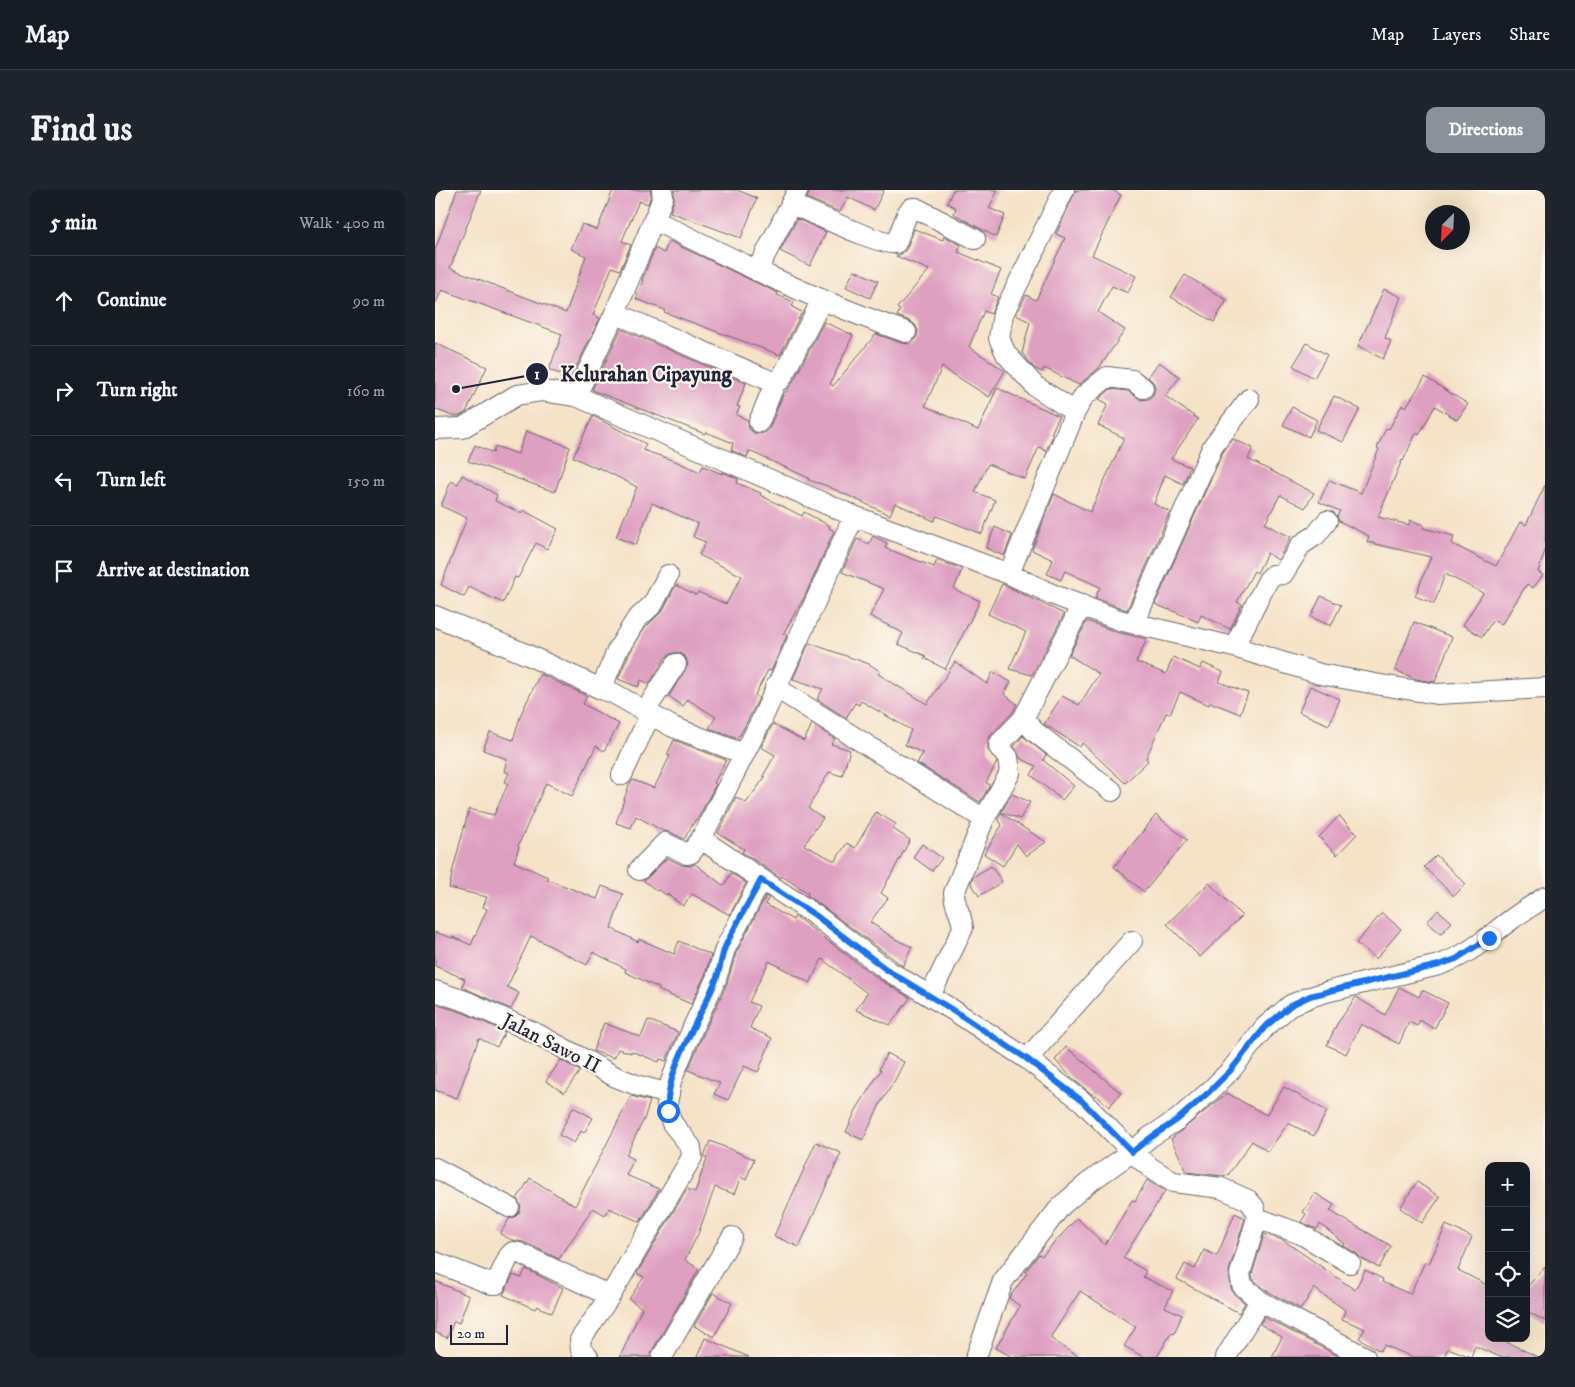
<!DOCTYPE html>
<meta charset="utf-8">
<style>
body{margin:0;font-family:"IM FELL DW Pica",serif;background:#20242c;color:#f1f3f6}
.controls{position:absolute;right:15px;bottom:15px;display:grid;overflow:hidden;border-radius:10px;box-shadow:0 5px 20px #0002}
.controls button{width:45px;height:45px;display:grid;place-items:center;padding:0;border:0;border-bottom:1px solid #363941;background:#171b24;color:#f1f3f6;font:25px sans-serif}
.compass{position:absolute;left:990px;top:15px;width:45px;height:45px;border-radius:50%;background:#171b24;box-shadow:0 5px 20px #0002;rotate:204deg}
.scale{position:absolute;left:15px;bottom:12px;width:58px;box-sizing:border-box;padding-left:5px;border:2px solid #22223b;border-top:0;font-size:14px;line-height:18px;white-space:nowrap;color:#22223b;-webkit-text-stroke:4px #fbf7ec;paint-order:stroke}
.stop{position:absolute;width:15px;height:15px;margin:-11px;border:4px solid #1a73e8;border-radius:50%;background:#fff}
.stop.end{background:#1a73e8;border-color:#fff;box-shadow:0 1px 5px #0008}
.list{margin:0;padding:0;list-style:none}
h2{display:flex;justify-content:space-between;align-items:center;height:65px;margin:0;padding:0 20px;font-size:21px}
h2 small{font-size:16px;font-weight:400;color:#9ea1a6}
.list li{display:grid;grid-template-columns:32px 1fr auto;gap:15px;align-items:center;box-sizing:border-box;height:90px;padding:0 20px;border-top:1px solid #363941}
.list b{display:block;font-size:19px;white-space:nowrap}
.list em{font-size:16px;font-style:normal;color:#9ea1a6}
.icon{flex:none;width:28px;height:28px;fill:none;stroke:currentColor;stroke-width:2;stroke-linecap:round;stroke-linejoin:round}
.map{position:relative;flex:none;width:1110px;height:1167px;overflow:hidden;border-radius:10px}
header{display:flex;align-items:center;gap:30px;box-sizing:border-box;height:70px;padding:0 25px;background:#171b24;border-bottom:1px solid #363941}
header strong{font-size:24px}
nav{display:flex;gap:28px;margin-inline-start:auto;font-size:18px}
.intro{display:flex;align-items:center;justify-content:space-between;box-sizing:border-box;height:120px;padding:0 30px}
h1{margin:0;font-size:35px}
.button{padding:12px 22px;border-radius:10px;background:#8c9099;color:#fff;font-size:18px;font-weight:700}
main{display:flex;gap:30px;padding:0 30px}
aside{flex:1;background:#171b24;border-radius:10px;box-shadow:0 5px 20px #0002}
.map>svg:first-child{display:block}
</style>
<header>
<strong>Map</strong>
<nav><a>Map</a><a>Layers</a><a>Share</a></nav>
</header>
<div class="intro"><h1>Find us</h1><a class="button">Directions</a></div>
<main>
<aside>
<h2>5 min<small>Walk · 400 m</small></h2>
<ul class="list">
<li><svg class="icon" aria-label="ahead" viewBox="0 0 24 24"><path d="M12 20V5M6 11l6-6 6 6"/></svg><div><b>Continue</b></div><em>90 m</em></li>
<li><svg class="icon" aria-label="right" viewBox="0 0 24 24"><path d="M7 20v-9h11M14 6l5 5-5 5"/></svg><div><b>Turn right</b></div><em>160 m</em></li>
<li><svg class="icon" aria-label="left" viewBox="0 0 24 24"><path d="M17 20v-9H6M10 6l-5 5 5 5"/></svg><div><b>Turn left</b></div><em>150 m</em></li>
<li><svg class="icon" aria-label="arrive" viewBox="0 0 24 24"><path d="M6 21V4h12l-3 4 3 4H6"/></svg><div><b>Arrive at destination</b></div></li>
</ul>
</aside>
<div class="map">
<svg width="1110" height="1167" viewBox="0 0 1110 1167">
<rect width="100%" height="100%" fill="#fbf7ec"/>
<filter id="ink" filterUnits="userSpaceOnUse"><feTurbulence type="fractalNoise" baseFrequency=".02" numOctaves="2"/><feDisplacementMap in="SourceGraphic" scale="10" xChannelSelector="R" yChannelSelector="G"/><feConvolveMatrix kernelMatrix="1 2 1 2 8 2 1 2 1" color-interpolation-filters="sRGB"/></filter>
<filter id="wash" filterUnits="userSpaceOnUse"><feTurbulence type="fractalNoise" baseFrequency=".0096" numOctaves="4" result="noise"/><feDisplacementMap in="SourceGraphic" scale="20" xChannelSelector="R" yChannelSelector="G"/><feGaussianBlur stdDeviation="1.12" result="paint"/><feColorMatrix in="noise" values="0 0 0 0 0 0 0 0 0 0 0 0 0 0 0 0 0 1.4 0 .05"/><feComposite in="paint" operator="in"/></filter>
<g filter="url(#wash)">
<rect width="100%" height="100%" fill="#f5e2c7"/>
<g id="blocks">
<!-- building -->
<path fill="#de9fc1" d="M22,0h24l-31,78 116,45 20,-57 -15,-7 11,-25 15,6 16,-40h37l1,5 -3,9 -9,-3 -17,40 9,4 -11,25 -8,-3 -19,48 7,3 -29,60 -22,-8 13,-36 -120,-44 -7,14v-54z
M239,0h63l20,8 -16,40 -71,-26 4,-13z
M375,0h74l-10,20 -26,-13 -8,15 -33,-14z
M518,0h45l-9,18 16,7 -9,22 -42,-23 2,-6 -9,-5z
M641,0h36l9,5 -29,60 44,21 -8,17 -16,-7 -14,26 27,18 -26,38 -20,17 -35,-17 -2,4 -8,-4 -12,-15 8,-31 -14,-7 10,-20 10,5 29,-62 -9,-4z
M362,29l29,13 -16,34 -30,-15z
M479,39l29,11 1,-4 17,9 -3,7 43,18 -10,24 7,3 -7,17 -7,-3 -15,36 36,24 -16,26 -47,-30 -17,39 53,24 19,-42 62,28 -8,18 2,1 -7,16 -7,-4 -14,32 -37,-15 -13,28 20,8 -13,34 -45,-18 -3,5 -39,-18 -5,12 -65,-30 -17,-5 1,-2 -60,-27 -2,6 -16,-7 2,-7 -27,-11 -1,2 -113,-44 29,-61 125,54 -9,23 3,1 -4,8 12,5 1,9 5,4 6,1 6,-2 4,-5 14,-35h2l6,-8 32,-62 29,13 -23,49 3,2 43,-52 26,9 7,1 5,-3 3,-5 1,-6 -3,-5 -5,-4 -13,-5 3,-6 -3,-2 32,-38 -33,-14 7,-3 4,-5z
M234,51l109,52 -1,2 17,7 -2,5 10,5 -22,43 -116,-43 1,-2 -29,-11 7,-19h-1l13,-32 9,5z
M419,80l24,11 -8,17 -24,-11z
M750,85l42,25 -13,22 -43,-25z
M949,99l17,8 -16,41 6,3 -8,18 -25,-13z
M0,153l52,24 -21,45 -7,4h-7l-17,-7z
M872,153l20,12 -13,23 -21,-12z
M724,172l21,15 -15,19 33,23 -27,40 19,8 -7,17 -18,-9 -11,29 16,8 -43,98 -32,-12 5,-11 -35,-16 -4,9 -14,-6 6,-14 -21,-10 22,-56 36,18 34,-74 -26,-13 10,-21 -9,-5 12,-10 17,2 13,9 7,-1 5,-4 2,-6 -1,-6 -6,-6z
M990,187l43,27 -11,16 -22,-14 -16,29 -3,-2 -13,28 -1,-1 -24,57 31,8 1,-5 14,5 -1,3 31,8 -2,8 44,22 24,-44 6,3 19,-40v66l-7,21 5,3 -10,13 -6,-4 -26,41 -8,-5 -11,17 -19,-12 20,-32 -38,-19 -11,30 -19,-8 16,-39 -64,-15 2,-6 -30,-15 -2,-5 3,-5 -21,-9 10,-22 32,13 18,-44 -2,-1 9,-20 3,1 13,-24 4,2z
M899,206l26,13 -17,33 -27,-12z
M857,217l25,13 -8,17 -26,-12z
M158,226l53,28 -3,6 32,11 25,11 3,-6 19,8 1,-2 15,7 -1,4 24,10 -1,2 42,21 2,-4 26,14 -1,2 5,3 -29,65 -22,38 4,1 -16,36 -3,-1 -13,25 4,3 -8,16 -11,21 -2,1 -2,2 -27,-10 7,-11 -29,-18 -4,8 -14,-11 19,-31 -2,-7 -4,-4 -6,-2 -6,2 -4,3 -17,27 -8,-4 -3,7 -20,-8 10,-23 13,-22 4,-6 18,-18 13,-25 20,10 2,-3 28,12 16,-28 -43,-21 7,-13 -13,-5 5,-13 -46,-21 -16,42 -20,-8 21,-50 -39,-20v2l-25,-12z
M91,241l44,16 -15,45 -87,-31 7,-16 18,8 2,-7 23,8z
M798,249l20,9 -5,11 66,34 -9,15 -25,-13 -15,29 26,13 -13,23 -11,-7 -10,20 -3,-2 -17,31 5,2 -12,25 -29,-14 -3,7 -29,-13v1l-14,-6 68,-152z
M27,285l35,20 -2,6 26,12 2,-3 35,19 -11,20 -11,-6 -18,35 -3,-1 -12,26 -34,-16 -5,10 -23,-12 26,-67 -26,-12 10,-25 7,3z
M560,337l17,8 -8,21 -18,-8z
M438,346l14,7 -2,5 49,19 3,-7 25,9 -8,20 26,12 -35,68 -21,-11 2,-2 -28,-12 5,-11 -33,-17 14,-27 -42,-17 15,-33 12,5z
M567,394l62,30 -32,61 -23,-6 17,-37 -38,-18z
M886,406l20,9 -10,21 -20,-9z
M652,431l29,11 31,7 -11,23 30,12 7,-17 27,12 3,-6 20,9 -4,10 29,11 -8,21 -30,-12 -1,3 -29,-13 -10,22 -4,-1 -20,45 2,3 -23,22 -43,-40 -2,4 -36,-23 18,-28 17,9 20,-31 -30,-19z
M979,432l38,15 -17,45 -19,-3 -21,-9z
M374,453l60,21 11,7 -2,3 49,30 28,-42 32,22 6,-12 18,10 -7,12 13,10 -4,8 -22,23 -3,5v10l9,12 -11,21 4,2 -10,17 -63,-39 6,-10 -18,-8 6,-15 -50,-29 -2,4 -4,-2 -9,15 -29,-19 6,-10 -30,-10z
M105,484l47,22 -4,8 36,20 -15,27 -8,-5 -24,50 -26,-13 -28,63 1,1 -5,15 34,15 -1,2 50,20 5,-13 21,8 -12,34 27,14 1,-3 35,15 5,-13 32,14 -6,20 -14,29 -33,-14 1,-2 -34,-16 1,-3 -33,-17 -6,13 -56,-29 -24,51 12,6 -8,16 -49,-22 3,-8 -30,-13v-34l17,6 1,-1 18,8 16,-36 -4,-2 4,-10 -38,-9 4,-19 16,-60 25,6 14,-31 -3,-2 4,-9 -5,-2 3,-12 -24,-9 7,-18 23,8 8,-26z
M875,496l30,13 -11,26 -30,-13z
M338,534l31,17 8,-17 23,15 -4,5 19,6 -8,26 -13,-4 -21,36 15,10 -19,27 31,16 12,-18 8,5 21,-36 20,12 -3,5 17,11 -29,53 7,5 -18,24 25,17 17,8 -9,19 -96,-71 1,-2 -26,-17 -1,2 -39,-26 2,-3 -26,-16 18,-36 10,6 19,-26 -2,-1 12,-21 -14,-8z
M588,546l23,19 -3,5 31,26 -12,14 -31,-25 5,-9 -16,-8 -6,-12z
M239,550l52,20 -12,23 2,1 -19,36 -1,-1 -12,20 -14,-7 -7,-1 -27,-15 -5,12 -15,-5 13,-38 4,-5 21,8 16,-32 -3,-1z
M577,604l18,8 -10,17 -19,-7z
M566,623l6,4 39,25 -20,14 -9,-12 -14,22 -19,-12 18,-29 -4,-6z
M721,625l31,25 -43,52 -30,-25z
M904,626l18,18 -20,21 -18,-18z
M487,654l20,14 -10,13 -19,-14z
M1001,665l30,29 -12,12 -30,-29z
M232,668l15,7 8,1 5,-2 29,22 7,-13 15,10 -16,32 -38,-21 -9,12 -16,-12 -1,1 -7,-5 -2,1 -13,-10z
M556,676l11,16 -23,14 -8,-13 2,-6z
M774,693l33,33 -42,41 -33,-33z
M331,706l3,2 -4,6 28,16 2,-4 85,64 30,18 -20,27 -34,-15 11,-17 -45,-34 -12,24 -41,-22 -20,41 10,4 -9,22 22,10 -14,34 -14,-6 -16,34 -14,-6 6,-11 -32,-13 17,-40 22,-46 9,-31z
M1003,720l14,12 -11,12 -14,-12z
M947,723l19,16 -25,30 -20,-16z
M964,797l20,10 3,-7 26,13 -14,26 -14,-9 -3,6 -8,-4 -10,22 -38,-20 -15,30 -19,-9 10,-21 19,-27 29,18z
M0,814l29,9 41,19 -8,15 -18,-9 -22,60 -22,-8z
M213,830l30,12 -12,29 -6,-2 -1,3 -28,-11v2l-13,-4 -4,9 -21,-7 11,-28 37,14z
M631,857l55,46 -12,14 -13,-12 -2,1 -21,-17 -18,-19z
M452,863l17,9 -10,20 -14,22 -17,36 -17,-8 10,-22 25,-40 -2,-1z
M126,870l19,11 -16,22 -18,-12z
M849,897l43,24 -13,25 -26,-13 -20,29 -16,-11 -24,34 -6,1 -35,-4 -16,-33 56,-46 39,22z
M196,906l19,5 -6,18 -18,36 8,4 -8,16 33,14 -19,33 -31,-14 -4,7 -12,-7 -34,51 -35,-17 -12,-2 -12,-6 9,-15 6,-2 4,-4 2,-7 -4,-7 13,-21 45,28z
M138,917l20,11 -9,15 -3,-2 -7,12 -15,-8z
M275,951l44,18 -8,21 -5,-3 -7,17 -19,-7 -17,47 -13,26 14,9 -47,82 -2,6h-30l22,-49 -13,-9 15,-22 -7,-4 50,-84 8,3 12,-34 -3,-2z
M381,952l25,11 -42,94 -25,-11z
M712,990l18,11 -42,67 23,13 -3,6 30,14 -8,16 17,8 -8,19 -3,-1 -14,24h-13l-20,-11 12,-19 -56,-36 -30,47 29,19h-67l-16,-9 24,-42 -11,-8 2,-3 16,-22 -2,-1 14,-18 3,2 35,-38 28,27 27,-45 3,1z
M982,992l23,15 -18,26 -22,-15z
M880,1003l19,12 -4,6 61,35 -12,22 -18,-10 -5,-5 -12,-7 1,-2 -25,-20 -3,5 -16,-7 5,-8 -3,-2z
M800,1023l10,5 -16,53 2,17 3,6 11,9 -6,10 -62,-34 8,-15 10,5 9,-19 13,6z
M1011,1035l26,12 -14,33 31,16v52h9l40,19h-38l-25,-11 -4,11 -23,-9 -4,9h-31l-29,-12 -4,6 -21,-13 6,-9 -23,-10 3,-9 -31,-22 -13,21 -34,-18 -14,-12 -1,-4 12,-41 19,6 72,50 10,-20 18,9 -1,3 28,12 15,-32 4,2z
M1110,1077v54l-19,-10v-23z
M91,1079l37,19 -11,25 -15,-7 -2,3 -32,-14 10,-20 8,3z
M0,1091l34,15 -10,27 -5,-2 -7,17 -12,-6z
M278,1103l19,10 -18,34 -20,-11z
M829,1127l76,40h-68l10,-20 -22,-13z
M270,1148l44,19h-52z"/>
</g>
</g>
<g filter="url(#ink)">
<use href="#blocks" fill-opacity="0" stroke="#6c656c" stroke-width="1"/>
<g fill="none" stroke-linecap="round" stroke-linejoin="round">
<!-- minor casing -->
<g stroke="#6c656c" stroke-width="22">
<path id="minor" d="M629,0l-61,124 -4,24 7,16 29,32 40,26
M356,14c18,7 92,43 105,39l12,-31 4,-4h4l59,31
M219,30c82,41 164,82 252,112
M322,81l41,-81
M180,123l160,70 6,-4 41,-79
M141,206l39,-83 45,-108 3,-9 -1,-6
M324,232l16,-39
M0,239l27,-1 55,-33 25,-4 34,5 278,120 155,58 45,21 65,25 115,27 86,27 61,11 56,9 108,-6
M419,326l-92,203 -61,120 114,76 72,55 69,42 71,47 55,42 50,51 19,16 22,14 48,6 27,12 6,7 3,11 -17,56 2,11 18,16 105,56
M574,384l66,-162 9,-16 23,-19 25,3 11,8
M0,426l93,39 73,34 12,4 60,34 71,27
M699,433l79,-177 36,-47
M799,457l34,-67 5,-5 10,-1 18,-29 15,-10 11,-14
M340,497l209,132
M166,499l16,-38 14,-23 5,-8 17,-16 15,-29
M210,521l31,-47
M588,529l12,13 77,59
M187,585l28,-60
M204,680l26,-27 22,11 4,-1 10,-14
M0,801l33,11 71,33 77,42 23,9 30,8
M495,806l33,-68c-1,-13 -9,-23 -9,-35l30,-74 26,-46 -2,-16 -9,-10 1,-4 23,-24 59,-114
M592,869l105,-118
M0,978l74,39
M822,1028l44,16 49,29
M0,1072l56,22h5l13,-28 4,-4 6,1 91,43 -30,44 1,10 7,7
M175,1106l82,-139 -1,-10 -19,-24 -4,-12 -1,-7 4,-23 23,-56 22,-46 9,-30 36,-69
M227,1167l70,-120
M541,1167l27,-76 58,-75 27,-23 44,-31 18,-15 27,-17 32,-28 22,-22 34,-43 26,-22 19,-8 20,-6 109,-26c32,-11 47,-27 73,-46 10,-8 22,-14 33,-22
M791,1167l34,-56"/>
</g>
<!-- minor -->
<use href="#minor" stroke="#fff" stroke-width="20"/>
</g>
</g>
<g fill="none" stroke-linecap="round" stroke-linejoin="round" filter="url(#ink)">
<!-- route -->
<path stroke="#1a73e8" stroke-width="6" d="M233,921c-4,-39 33,-94 48,-131 4,-10 5,-22 9,-33 11,-23 24,-45 36,-67l54,35 72,55 69,42 71,47 55,42 50,51 18,-14 27,-18 32,-28 22,-22 34,-43 26,-22 19,-9 20,-5 109,-26 17,-6 33,-21"/>
</g>
<g text-anchor="middle" dominant-baseline="central" stroke-width="4.5" stroke-linejoin="round" paint-order="stroke">
<!-- street labels -->
<g font-size="20" fill="#22223b" stroke="#fbf7ec">
<text transform="translate(116 854) rotate(27)">Jalan Sawo II</text>
</g>
</g>
<!-- callouts -->
<path fill="none" stroke="#22223b" stroke-width="2" d="M21 199L102 184"/>
<g fill="#22223b" stroke="#fbf7ec" stroke-width="2">
<circle cx="21" cy="199" r="5"/>
<circle cx="102" cy="184" r="12"/>
</g>
<g font-size="15" text-anchor="middle" font-weight="bold" fill="#fff">
<text x="102" y="189">1</text>
</g>
<g font-size="21" text-anchor="middle" font-weight="bold" fill="#22223b" stroke="#fbf7ec" stroke-width="4.5" stroke-linejoin="round" paint-order="stroke">
<text x="211" y="191">Kelurahan Cipayung</text>
</g>
</svg>
<div class="controls">
<button>+</button>
<button>−</button>
<button><svg class="icon" aria-label="locate" viewBox="0 0 24 24"><circle cx="12" cy="12" r="6"/><path d="M12 2v4M12 18v4M2 12h4M18 12h4"/></svg></button>
<button><svg class="icon" aria-label="layers" viewBox="0 0 24 24"><path d="M12 4l9 5-9 5-9-5zM3 14l9 5 9-5"/></svg></button>
</div>
<svg class="compass" viewBox="-18 -18 36 36"><path d="M0-13l5 13h-10z" fill="#e53935"/><path d="M0 13l5-13h-10z" fill="#9ea1a6"/></svg>
<div class="scale">20 m</div>
<div class="stop" style="left:233px;top:921px"></div>
<div class="stop end" style="left:1054px;top:748px"></div>
</div>
</main>
